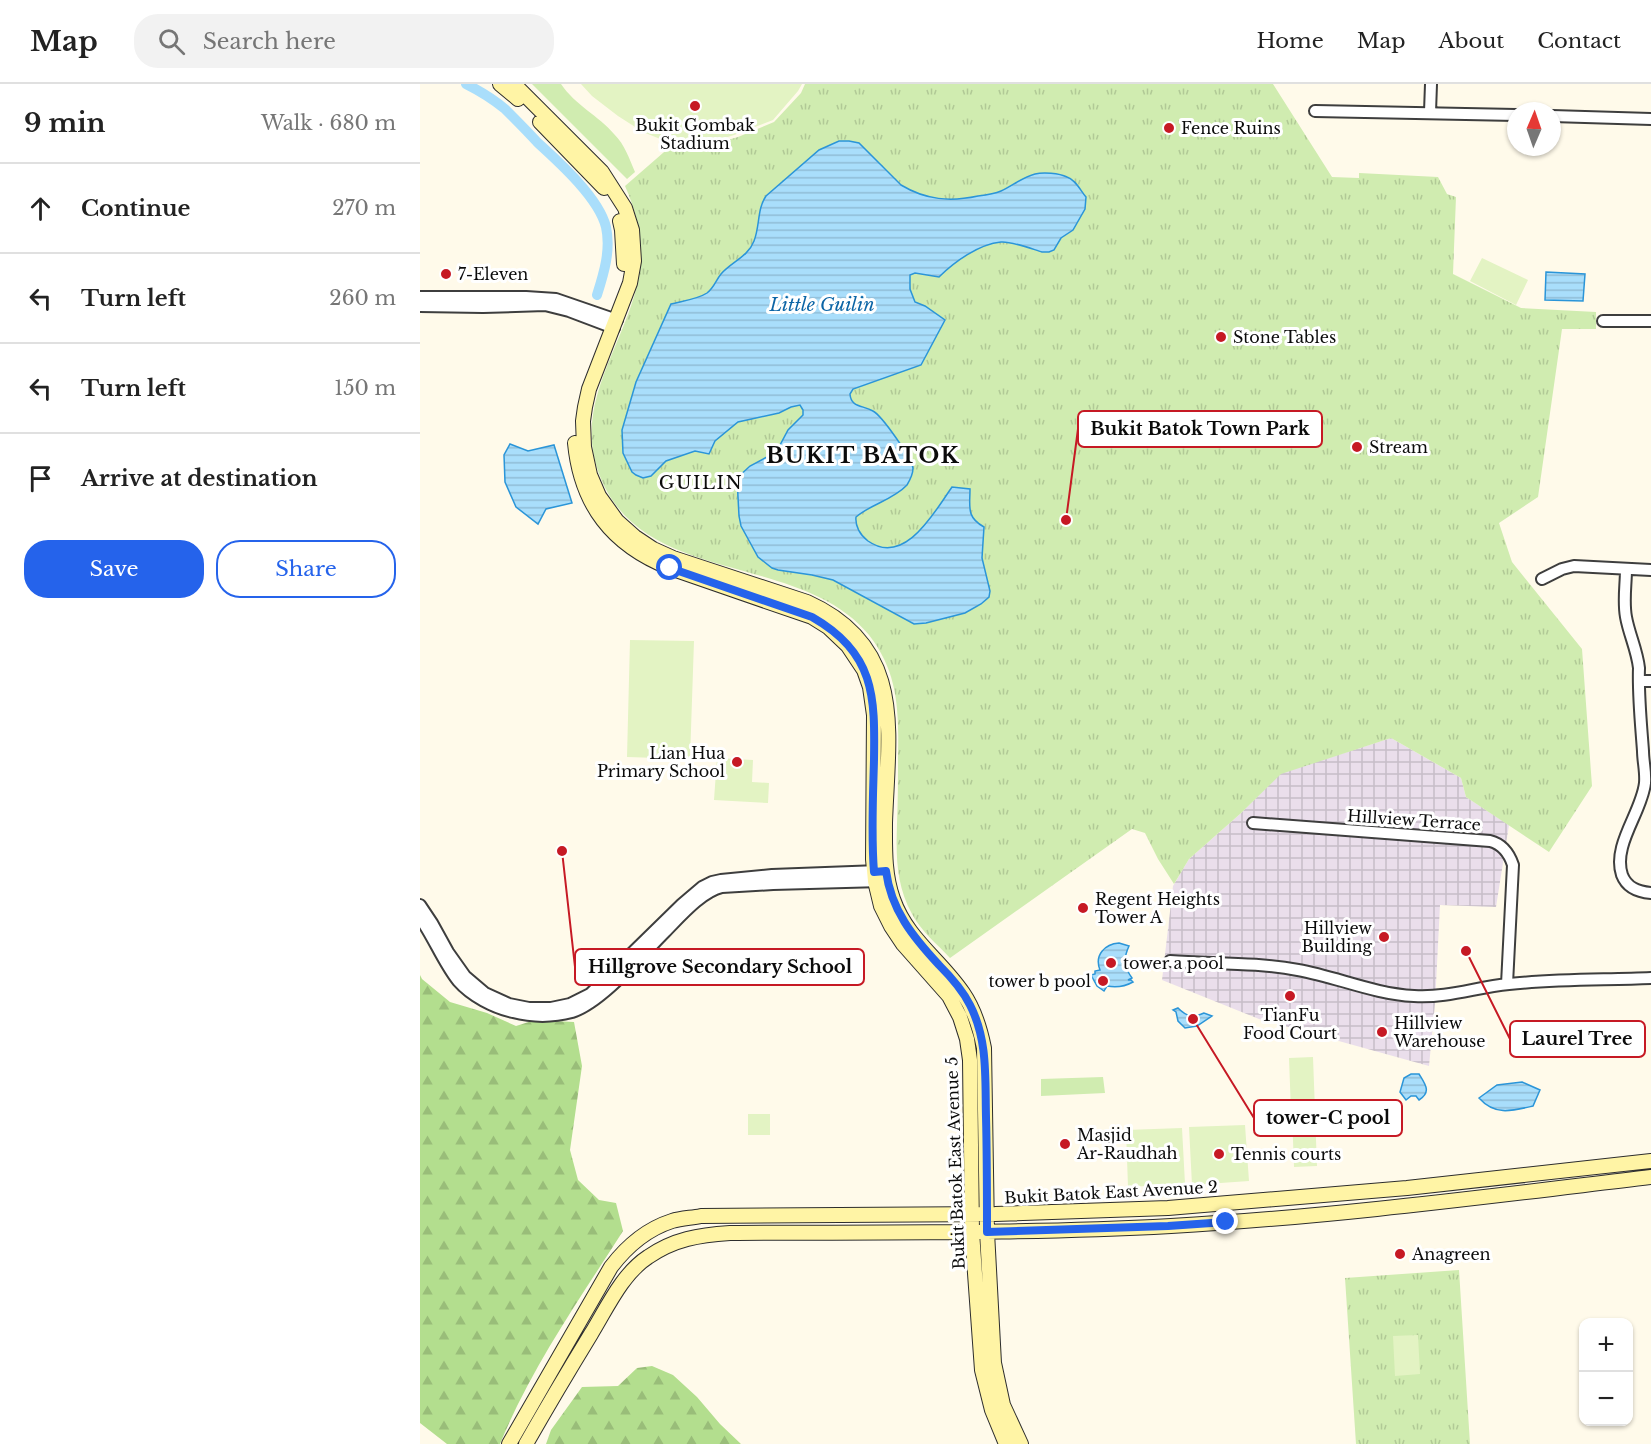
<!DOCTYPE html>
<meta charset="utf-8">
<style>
body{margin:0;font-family:"Libre Baskerville",serif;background:#f2f2f2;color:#222}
.controls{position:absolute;right:18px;bottom:18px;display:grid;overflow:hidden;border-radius:12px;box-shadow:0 2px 4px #0004}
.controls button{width:54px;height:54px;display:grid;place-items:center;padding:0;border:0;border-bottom:2px solid #e0e0e0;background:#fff;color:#222;font:30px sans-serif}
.compass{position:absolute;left:1087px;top:18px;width:54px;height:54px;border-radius:50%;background:#fff;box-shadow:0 2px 4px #0004;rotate:2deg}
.stop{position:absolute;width:18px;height:18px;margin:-14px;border:4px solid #2563eb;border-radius:50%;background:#fff}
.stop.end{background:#2563eb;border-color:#fff;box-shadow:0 2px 6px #0008}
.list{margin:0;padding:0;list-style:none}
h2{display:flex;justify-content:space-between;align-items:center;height:78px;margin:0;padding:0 24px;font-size:26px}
h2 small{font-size:20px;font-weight:400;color:#767676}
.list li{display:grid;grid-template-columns:39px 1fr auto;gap:18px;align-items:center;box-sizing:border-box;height:90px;padding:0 24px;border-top:2px solid #e0e0e0}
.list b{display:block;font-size:22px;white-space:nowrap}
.list em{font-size:20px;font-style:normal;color:#767676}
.actions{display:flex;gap:12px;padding:18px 24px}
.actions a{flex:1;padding:14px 0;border:2px solid #2563eb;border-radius:24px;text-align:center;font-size:21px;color:#2563eb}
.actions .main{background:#2563eb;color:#fff}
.icon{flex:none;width:33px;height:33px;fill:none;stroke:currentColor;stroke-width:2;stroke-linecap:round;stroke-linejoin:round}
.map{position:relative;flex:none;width:1231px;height:1360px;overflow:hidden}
header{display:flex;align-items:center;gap:36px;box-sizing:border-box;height:84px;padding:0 30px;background:#fff;border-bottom:2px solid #e0e0e0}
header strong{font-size:28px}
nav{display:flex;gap:33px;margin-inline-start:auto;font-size:21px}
.search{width:420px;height:54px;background:#f2f2f2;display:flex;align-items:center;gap:15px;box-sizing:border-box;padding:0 21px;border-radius:24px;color:#767676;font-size:22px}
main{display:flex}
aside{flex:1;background:#fff}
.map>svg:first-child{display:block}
</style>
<header>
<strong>Map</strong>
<div class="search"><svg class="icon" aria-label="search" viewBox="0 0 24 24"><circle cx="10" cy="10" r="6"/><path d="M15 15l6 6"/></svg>Search here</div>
<nav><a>Home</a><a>Map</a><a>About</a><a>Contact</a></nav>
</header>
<main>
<aside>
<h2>9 min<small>Walk · 680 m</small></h2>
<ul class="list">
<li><svg class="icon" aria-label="ahead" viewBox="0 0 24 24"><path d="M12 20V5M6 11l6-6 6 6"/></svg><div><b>Continue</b></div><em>270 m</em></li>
<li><svg class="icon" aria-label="left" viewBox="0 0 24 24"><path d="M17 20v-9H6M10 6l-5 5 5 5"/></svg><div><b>Turn left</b></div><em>260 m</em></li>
<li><svg class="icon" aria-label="left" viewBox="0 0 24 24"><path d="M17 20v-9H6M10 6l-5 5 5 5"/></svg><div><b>Turn left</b></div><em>150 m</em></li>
<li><svg class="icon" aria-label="arrive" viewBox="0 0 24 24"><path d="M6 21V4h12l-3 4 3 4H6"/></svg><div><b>Arrive at destination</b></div></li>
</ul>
<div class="actions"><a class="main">Save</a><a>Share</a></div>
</aside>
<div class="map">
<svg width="1231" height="1360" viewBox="0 0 1231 1360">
<defs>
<pattern id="industrial-grid" width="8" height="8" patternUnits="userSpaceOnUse" patternTransform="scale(1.5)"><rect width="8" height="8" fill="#eadeeb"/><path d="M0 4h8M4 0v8" fill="none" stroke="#c7bdc8"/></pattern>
<pattern id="forest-firs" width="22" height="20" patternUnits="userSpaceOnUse" patternTransform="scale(1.5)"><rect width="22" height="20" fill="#b3de8e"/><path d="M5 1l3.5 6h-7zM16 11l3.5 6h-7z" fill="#99bd79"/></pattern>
<pattern id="park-tufts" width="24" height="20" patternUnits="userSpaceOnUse" patternTransform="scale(1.5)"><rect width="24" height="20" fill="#d0ecb0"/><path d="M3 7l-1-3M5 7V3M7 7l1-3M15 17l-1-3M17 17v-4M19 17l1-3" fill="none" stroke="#b1c996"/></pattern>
<pattern id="water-rules" width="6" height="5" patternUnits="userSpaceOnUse" patternTransform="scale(1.5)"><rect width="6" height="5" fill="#a9defb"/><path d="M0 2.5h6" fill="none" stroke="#90bdd6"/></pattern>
</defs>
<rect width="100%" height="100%" fill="#fffaea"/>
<!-- industrial -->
<path fill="url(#industrial-grid)" d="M971,654l70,40 5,19 43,28 -13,82 -56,-2 -5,99 -6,62 -170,-47 -97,-39 11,-94 16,-27 51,-45 41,-41z"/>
<!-- grass -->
<path fill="#d0ecb0" d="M112,0h29c14,21 38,32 53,50 11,11 15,24 21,38l-8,7z
M683,993l2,16 -64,3v-17z"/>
<!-- forest -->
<path fill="url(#forest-firs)" d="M0,891l2,4 28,23 37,11 29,13 19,-6 39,2 8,44 -12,84 8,30 21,20 17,3 7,28c-44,69 -92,137 -123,213h-53l-27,-21z
M232,1282l21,9 24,22 23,27 21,20h-195l5,-14 31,-43 36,-1 19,-18z"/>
<!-- park -->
<path fill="url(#park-tufts)" d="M385,0h468l59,93 27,1v-5l79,4 9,17 9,3 -3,77 68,34 75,4v17h-34l-24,168 -39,26 13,39 70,87 10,137 -43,66 -83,-55 -5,-19 -70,-40 -110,36 -41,40 -51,45 -15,25 -16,-25 -13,-26 -13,-4 -182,129c-13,-14 -29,-27 -38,-44 -16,-30 -16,-57 -15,-90 1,-23 1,-46 1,-69 1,-45 0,-83 -29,-120 -71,-86 -233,-46 -272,-167 -22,-69 30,-126 42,-192 5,-31 -1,-61 -14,-90l46,-40 32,1 35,-10 36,-15 27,-29z
M1039,1186l11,174h-114l-11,-166z"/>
<!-- pitch -->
<path fill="#e3f3c3" d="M161,0h221l-4,7 -25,29 -39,15 -31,10 -33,-2 -27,-11 -25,-16 -26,-20z
M1062,174l46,22 -12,25 -46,-24z
M210,556l64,1 -4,118 -63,-2z
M297,674l36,2 -1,22 17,1 -1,20 -54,-3z
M893,973l2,54 -24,1 -2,-54z
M895,1029l2,53 -23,1 -2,-53z
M328,1030h22v21h-22z
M825,1041l4,56 -57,4 -3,-58z
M762,1044l3,56 -57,3 -2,-57z
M998,1251l2,39 -25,2 -2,-40z"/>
<!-- water -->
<path fill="url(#water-rules)" stroke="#2b95d8" stroke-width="1.5" d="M419,57h10l10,2 42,42c25,15 49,17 77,11 8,-1 16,-2 23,-5 11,-5 22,-14 34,-17 8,-2 24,-1 32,3 9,3 13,13 19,20l-1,12 -12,21 -12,8 -7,12 -5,2h-7c-10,-3 -31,-11 -41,-10 -22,2 -47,20 -62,35l-24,-4 -5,2v14l5,13 10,4 20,14 -24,45 -68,24 -3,5c1,14 13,11 23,17 9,5 38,46 40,57 0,6 -3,12 -6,17 -14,15 -36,19 -51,32 -1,9 4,18 12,24 37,26 67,-30 84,-54l18,2c0,18 -4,28 14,38l-2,31 8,33 -1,6 -8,7 -16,9 -39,10 -12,1 -81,-44 -21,-5 -34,-5 -6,-2 -14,-11 -17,-31 -2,-10 -2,-38 13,-12 17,-9 13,-12 8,-15 15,-15v-5l-3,-5 -9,2 -12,6 -41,9 -23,19 -6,13 -14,-3 -29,10 -15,15 -8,2 -7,-3 -4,-3 -9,-19 -1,-23 14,-48 35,-78c12,-3 27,-5 36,-11 7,-5 9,-13 14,-19 10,-12 27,-17 33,-33 6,-15 3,-32 12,-45l53,-46z
M1126,188l39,2 -2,27 -38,-1z
M90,360l18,7 26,-6 18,58 -26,6 -8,15 -22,-17 -11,-25 -1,-27z
M699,859l10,3c-6,13 -5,21 3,32l-4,2h3l2,2c-9,5 -16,6 -26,4l-3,5 -7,-5 -6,-11 4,-1v-3l5,-1c-6,-15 5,-26 19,-27z
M758,924c9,9 15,10 26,5l8,3 -15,10 -12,2 -7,-7 -2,-9 -3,-2z
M991,990h8c6,10 13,18 0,26l-3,-4h-5l-5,4 -6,-8 4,-14z
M1102,998l18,8 -7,16c-21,5 -38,10 -54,-8l18,-13z"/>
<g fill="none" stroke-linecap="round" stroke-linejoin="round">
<!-- canal -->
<path stroke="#a9defb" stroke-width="10" d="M46,0c14,7 27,15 39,25 11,11 22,22 32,33 22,20 62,56 69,85 5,23 -2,46 -9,68"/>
<!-- street casing -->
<g stroke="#3e3e3e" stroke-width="14">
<path id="street" d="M895,27l201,4
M1010,28l1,-28
M1132,32l99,3
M0,213h106l30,2 61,21
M0,222l63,1 62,-2 24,6 45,17
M1183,237h48
M1206,485c0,16 -3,32 0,48 3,17 11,33 13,51 -1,27 2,55 4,83 0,10 3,21 2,32 -3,29 -33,62 -23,92 5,13 16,17 29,18
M1122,495l20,-10 12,-3 77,4
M1219,597h12
M833,739l237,18c12,3 19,12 23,24l-6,119
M0,821l12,18 16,29 17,24 20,17 24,11 20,4h22l19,-4 20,-10 92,-90 20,-17 10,-5 9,-2 51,-5 107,-4
M0,834c14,20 23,44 38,63 13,15 36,27 55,31 19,5 40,5 59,0 29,-9 70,-57 93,-80 15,-15 36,-40 57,-45l51,-3 109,-3
M750,877c43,3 86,1 128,9 39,7 76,24 116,26 35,2 62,-9 95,-12 47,-5 95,-4 142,-6"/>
</g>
<!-- secondary casing -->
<g stroke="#2d2d2d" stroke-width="16">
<path id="secondary" d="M80,0l18,15
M94,0l88,88 23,36 7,22 2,31 -4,22 -41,106 -4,18 -2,14 1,26 6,28 9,21 18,25 18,16 18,12 20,9 134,44c100,45 81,130 78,221 0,25 -1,51 8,76 14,40 47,60 70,94 11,16 17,35 21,55l3,184 7,131 9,42 18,39
M120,38l64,66
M200,137l2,9 2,34
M155,359c6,62 37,102 95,125l142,49 16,10 20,19 16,24 6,17 4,28 -1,144 2,22 6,25 10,20 12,18 46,52 11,21 7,22 3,21 2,172 10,138 10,40 14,34
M89,1360l102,-177c16,-21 36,-38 61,-46 9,-3 20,-3 29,-5l294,-2 173,-6 239,-20 244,-27
M106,1360c21,-37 43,-74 65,-110 16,-26 31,-60 57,-77 26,-18 51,-22 82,-24 147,-1 294,1 441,-7 160,-9 320,-30 480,-49"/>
</g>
<!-- street -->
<use href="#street" stroke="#fff" stroke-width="10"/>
<!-- secondary -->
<use href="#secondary" stroke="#fff4a5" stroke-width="14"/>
</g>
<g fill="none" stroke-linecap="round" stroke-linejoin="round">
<!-- route -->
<path stroke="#2563eb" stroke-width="8" d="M250,484l142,49c63,36 63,79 62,143 -1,37 -3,75 0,112l12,-1c5,39 27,66 53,94 12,12 23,24 31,40 18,35 15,73 16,112 1,38 1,76 1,115l181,-6 58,-4"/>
</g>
<!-- markers -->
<g fill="#c61924" stroke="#fff" stroke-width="2">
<circle cx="275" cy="22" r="6"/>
<circle cx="749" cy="44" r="6"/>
<circle cx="26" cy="190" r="6"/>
<circle cx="801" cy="253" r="6"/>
<circle cx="937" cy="363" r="6"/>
<circle cx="317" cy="678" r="6"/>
<circle cx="663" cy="824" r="6"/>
<circle cx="964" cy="853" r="6"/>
<circle cx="691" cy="879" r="6"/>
<circle cx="683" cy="897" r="6"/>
<circle cx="870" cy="912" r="6"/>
<circle cx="962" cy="948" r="6"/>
<circle cx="645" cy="1060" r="6"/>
<circle cx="799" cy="1070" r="6"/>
<circle cx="980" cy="1170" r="6"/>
</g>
<g text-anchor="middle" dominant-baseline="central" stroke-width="6" stroke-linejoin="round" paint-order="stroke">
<!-- poi labels -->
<g font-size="16" fill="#0b0b0b" stroke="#fff" text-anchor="start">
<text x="275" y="41" text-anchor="middle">Bukit Gombak<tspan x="275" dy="18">Stadium</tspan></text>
<text x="761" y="44">Fence Ruins</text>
<text x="38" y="190">7-Eleven</text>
<text x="813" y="253">Stone Tables</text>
<text x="949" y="363">Stream</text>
<text x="305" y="669" text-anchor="end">Lian Hua<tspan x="305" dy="18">Primary School</tspan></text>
<text x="675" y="815">Regent Heights<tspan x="675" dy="18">Tower A</tspan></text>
<text x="952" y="844" text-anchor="end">Hillview<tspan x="952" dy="18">Building</tspan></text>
<text x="703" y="879">tower a pool</text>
<text x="671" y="897" text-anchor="end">tower b pool</text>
<text x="870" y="931" text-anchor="middle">TianFu<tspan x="870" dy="18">Food Court</tspan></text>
<text x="974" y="939">Hillview<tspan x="974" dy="18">Warehouse</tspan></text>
<text x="657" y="1051">Masjid<tspan x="657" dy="18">Ar-Raudhah</tspan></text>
<text x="811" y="1070">Tennis courts</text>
<text x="992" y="1170">Anagreen</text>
</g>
<!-- street labels -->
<g font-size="16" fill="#0b0b0b" stroke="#fff">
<text transform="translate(994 736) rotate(4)">Hillview Terrace</text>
<text transform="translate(535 1079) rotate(-92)">Bukit Batok East Avenue 5</text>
<text transform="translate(691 1108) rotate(-3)">Bukit Batok East Avenue 2</text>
</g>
<!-- water labels -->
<g font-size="18" font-style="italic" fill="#0c65a6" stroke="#fff">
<text x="402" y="221">Little Guilin</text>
</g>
<!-- neighbourhood labels -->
<g font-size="18" letter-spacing="1.5" fill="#0b0b0b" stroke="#fff">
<text x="281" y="399">GUILIN</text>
</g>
<!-- district labels -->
<g font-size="22" font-weight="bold" letter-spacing="1.5" fill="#0b0b0b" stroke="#fff">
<text x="443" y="371">BUKIT BATOK</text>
</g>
</g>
<!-- callouts -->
<path fill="none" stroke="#c61924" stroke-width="2" d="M646 436L658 345M142 767L155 883M1046 867L1090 955M773 935L834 1034"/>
<g fill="#c61924" stroke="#fff" stroke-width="2">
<circle cx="646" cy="436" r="6"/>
<circle cx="142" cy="767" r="6"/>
<circle cx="1046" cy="867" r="6"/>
<circle cx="773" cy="935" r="6"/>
</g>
<g fill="#fff" stroke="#c61924" stroke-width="2">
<rect x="658" y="327" width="244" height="36" rx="6"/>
<rect x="155" y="865" width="289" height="36" rx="6"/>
<rect x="1090" y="937" width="135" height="36" rx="6"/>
<rect x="834" y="1016" width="148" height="36" rx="6"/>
</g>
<g font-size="18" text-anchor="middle" font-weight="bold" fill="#0b0b0b">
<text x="780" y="351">Bukit Batok Town Park</text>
<text x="300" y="889">Hillgrove Secondary School</text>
<text x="1157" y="961">Laurel Tree</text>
<text x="908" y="1040">tower-C pool</text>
</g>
</svg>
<div class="controls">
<button>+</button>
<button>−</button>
</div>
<svg class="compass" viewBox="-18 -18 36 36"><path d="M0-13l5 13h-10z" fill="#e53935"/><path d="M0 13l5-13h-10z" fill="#767676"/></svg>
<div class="stop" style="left:250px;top:484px"></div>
<div class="stop end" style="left:806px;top:1138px"></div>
</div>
</main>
